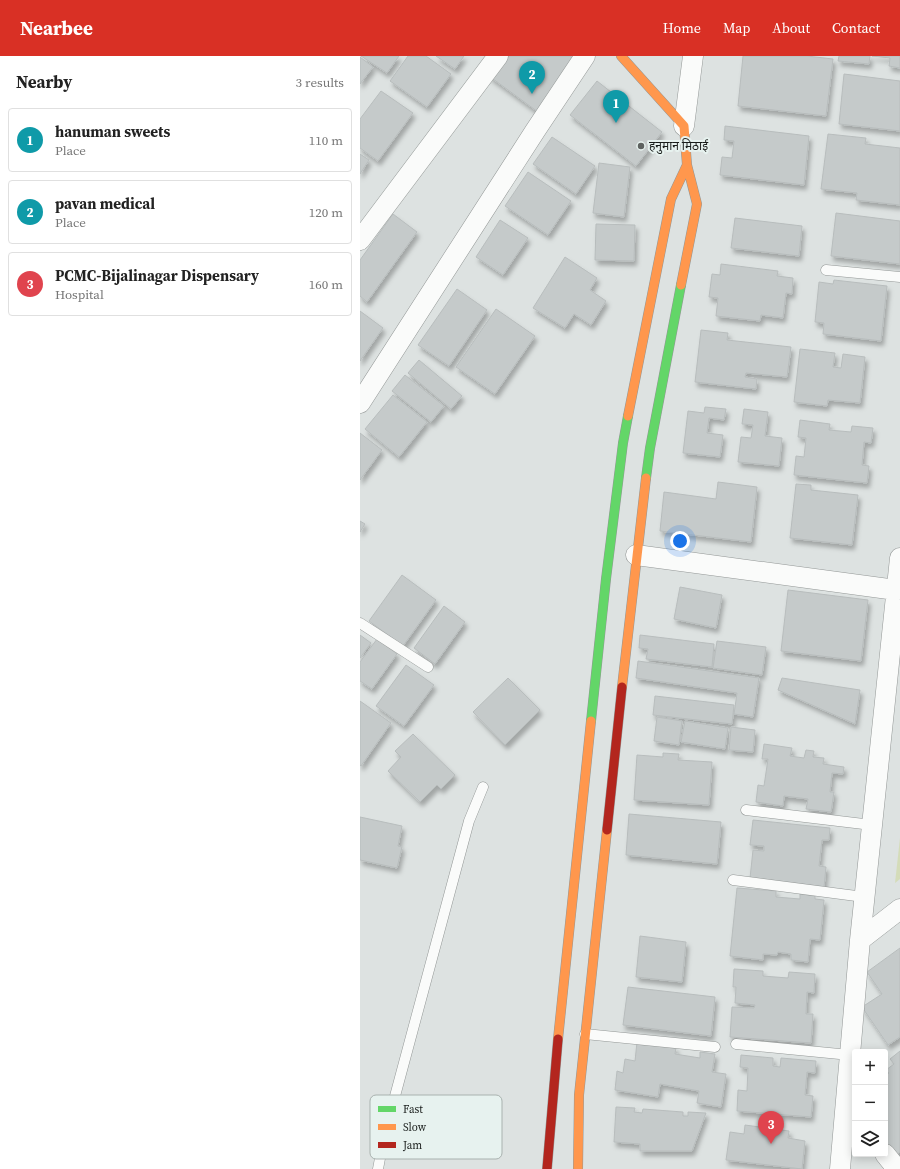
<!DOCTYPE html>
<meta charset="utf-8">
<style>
body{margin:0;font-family:"Source Serif 4","Noto Sans Devanagari",serif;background:#f6f6f6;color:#222}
.controls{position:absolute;right:12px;bottom:12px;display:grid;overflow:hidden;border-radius:4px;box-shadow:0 2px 10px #0003}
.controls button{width:36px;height:36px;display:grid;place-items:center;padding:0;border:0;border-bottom:1px solid #e0e0e0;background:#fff;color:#222;font:20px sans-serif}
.you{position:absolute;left:320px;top:485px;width:14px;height:14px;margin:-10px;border:3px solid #fff;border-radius:50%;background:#1a73e8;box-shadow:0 0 0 6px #1a73e833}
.badge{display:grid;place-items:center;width:26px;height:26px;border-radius:50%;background:#d93025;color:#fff;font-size:13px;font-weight:700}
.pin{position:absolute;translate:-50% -33px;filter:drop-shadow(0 1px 2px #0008)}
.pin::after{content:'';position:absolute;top:21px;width:14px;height:12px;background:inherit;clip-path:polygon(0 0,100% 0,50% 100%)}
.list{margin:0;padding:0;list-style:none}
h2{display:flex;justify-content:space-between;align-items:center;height:52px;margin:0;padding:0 16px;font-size:17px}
h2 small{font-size:13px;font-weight:400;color:#767676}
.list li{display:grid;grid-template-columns:26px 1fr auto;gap:12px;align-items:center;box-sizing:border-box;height:64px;margin:0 8px 8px;padding:0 8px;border:1px solid #e0e0e0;border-radius:4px}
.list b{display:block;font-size:15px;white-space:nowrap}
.list p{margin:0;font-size:13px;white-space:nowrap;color:#767676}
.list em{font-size:13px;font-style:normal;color:#767676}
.icon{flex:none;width:22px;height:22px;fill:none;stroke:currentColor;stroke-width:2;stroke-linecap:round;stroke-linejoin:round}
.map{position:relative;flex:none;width:540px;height:1113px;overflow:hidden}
header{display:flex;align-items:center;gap:24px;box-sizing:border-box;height:56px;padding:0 20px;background:#d93025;color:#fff}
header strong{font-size:19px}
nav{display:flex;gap:22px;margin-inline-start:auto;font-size:14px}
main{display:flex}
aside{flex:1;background:#fff}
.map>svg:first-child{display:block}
</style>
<header>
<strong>Nearbee</strong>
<nav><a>Home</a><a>Map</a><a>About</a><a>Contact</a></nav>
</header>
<main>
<aside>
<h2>Nearby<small>3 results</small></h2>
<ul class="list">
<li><span class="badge" style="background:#0f9aa8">1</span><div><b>hanuman sweets</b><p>Place</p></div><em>110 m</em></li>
<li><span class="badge" style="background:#0f9aa8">2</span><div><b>pavan medical</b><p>Place</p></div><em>120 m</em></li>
<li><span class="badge" style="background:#e0444e">3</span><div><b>PCMC-Bijalinagar Dispensary</b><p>Hospital</p></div><em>160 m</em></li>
</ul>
</aside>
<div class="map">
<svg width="540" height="1113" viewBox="0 0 540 1113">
<defs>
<filter id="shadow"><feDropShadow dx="2.5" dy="4.5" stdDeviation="2" flood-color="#0004"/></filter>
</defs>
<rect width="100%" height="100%" fill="#dde2e1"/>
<!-- green -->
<path fill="#d4dcb9" d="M540,782v41l-5,4z"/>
<!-- building -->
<path fill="#c5caca" stroke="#b8bdbd" filter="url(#shadow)" d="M1,0h38l-12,17z
M48,0h18l25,18 -24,33 -37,-26z
M76,0h28l-9,13z
M144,0h74l-40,56 -49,-36z
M383,0h64l26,3 -7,57 -88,-10z
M479,0h31l-1,8 -31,-3z
M512,0h28v12l-11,-2 1,-8z
M0,1l13,10 -13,17z
M484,18l56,7v50l-61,-7z
M237,25l65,51 -26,34 -66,-51z
M21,35l32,22 -35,48 -18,-13v-29z
M365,70l84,10 -5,49 -84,-10 2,-18 10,1 2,-17 -10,-1z
M468,78l38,4 -1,6 35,4v57l-44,-5 1,-7 -36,-4z
M192,81l43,29 -19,28 -43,-30z
M0,98l9,6 -9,14z
M239,107l31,4 -6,50 -31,-4z
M168,116l43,29 -23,34 -43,-29z
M476,157l64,8v43l-69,-8z
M33,158l24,18 -50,70 -7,-6v-36z
M375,162l67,8 -3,30 -68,-8z
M140,164l28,18 -25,37 -27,-18z
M236,168l39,1 -1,36 -39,-1z
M205,201l32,21 -7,12 16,11 -15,24 -17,-11 -9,14 -32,-20z
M361,208l57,7 -1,5 16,2 -1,16 -6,-1 -3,25 -22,-3 -1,6 -44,-5 2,-18 -9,-1 3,-23 8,1z
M474,224l53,6 -6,55 -58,-7 1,-11 -9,-1 4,-40 14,2z
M97,233l30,21 -38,56 -31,-21z
M136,253l39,27 -40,58 -39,-27z
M0,255l23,17 -23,33z
M341,274l27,3 -1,7 64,7 -4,30 -41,-4 -1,4 12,2 -1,10 -61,-7z
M440,293l35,4 -2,14 8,1 2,-14 22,3 -5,46 -32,-3 -1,6 -33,-4z
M59,304l43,36 -11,13 -43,-36z
M45,319l39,31 -13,16 -39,-31z
M33,339l34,27 -28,35 -34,-28z
M345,351l21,2 -2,11 -15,-2 -2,15 16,2 -3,22 -37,-4 5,-42 16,2z
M384,353l24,3 -3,24 17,2 -3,28 -41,-4 3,-25 10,1 2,-13 -11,-1z
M440,364l30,4 -1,6 22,2 1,-6 21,2 -2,15 -7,-1 -2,23 7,1 -2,17 -73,-8 2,-19 8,1 2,-19 -8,-1z
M0,377l22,17 -22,30z
M358,426l39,5 -6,55 -91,-11 4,-39 52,7z
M436,428l15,1v5l47,5 -6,50 -62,-7z
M0,465l5,3 -5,8z
M42,519l34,25 -33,46 -34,-25z
M320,531l42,8 -6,33 -42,-9z
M428,534l80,10 -7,61 -80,-10z
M84,550l21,16 -30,42 -21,-16z
M0,579l11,8 -11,15z
M280,579l74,9 -2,23 -66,-8 2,-10 -9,-1z
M17,583l20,15 -25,35 -12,-8v-19z
M357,585l49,6 -4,28 -49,-7z
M278,605l121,17 -6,39 -19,-3 3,-21 -101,-15z
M46,609l28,20 -30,41 -28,-20z
M148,622l32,32 -35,35 -32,-33z
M422,622l78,12 -5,34 -77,-34z
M295,640l79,9 -2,19 -79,-9z
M0,645l31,22 -30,43 -1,-1z
M297,661l25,4 -3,24 -25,-4z
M325,665l43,7 -3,21 -44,-7z
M371,671l24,3 -2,22 -24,-2z
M53,678l42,41 -14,14 -4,-4 -17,17 -32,-31 13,-14 -6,-6z
M404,688l28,4 -2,8 14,2 2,-8 8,1 -1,6 11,1 -1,6 21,3 -1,7 -11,-1 -2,19h4l-3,20 -25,-3 2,-10 -24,-3 -1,10 -27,-4 2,-17 6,1 4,-27h-6z
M303,697l16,1 -1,6 34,2 -3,43 -75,-5 3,-45 26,2z
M269,758l92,8 -4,42 -91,-9z
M0,761l42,9 -4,20 4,1 -5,21 -37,-8z
M393,764l77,8 -1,12h-7l-3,26 7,1 -2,20 -74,-9 3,-28 11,1v-5l-14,-1z
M377,832l39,3v6l24,2v-5l15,2v3l9,1 -4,40 -10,-1 -2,23 -17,-2v-6l-13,-2 -1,3 -14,-1v6l-33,-4z
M280,880l46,6 -4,40 -46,-5z
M540,892v89l-12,8 -26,-38 20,-13 -15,-22z
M374,913l29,2v5l25,2 1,-6 26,2 -1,19 -7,-1 -1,22h7l-2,29 -81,-6 2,-30 22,1 1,-3 -20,-2 1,-16h-3z
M268,931l87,10 -4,39 -88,-11z
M277,986l39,6 -1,6 25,4v-6l15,2 -3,18 14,2 -5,33 -24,-4 2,-12 -39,-7 -2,13 -43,-7 2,-19 6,2 2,-14 10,2z
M540,995v101l-6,5 -9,-10v-14l2,-1 -2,-2v-43l1,-1 -1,-9 4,-4 -3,-3 8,-6 -4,-5z
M381,999l32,3v8l7,1 1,-9 35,3 -1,12 -8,-1 -2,23 8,1 -2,21 -74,-6 1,-21 9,1 1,-23 -8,-1z
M256,1051l19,1 -1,4 8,1 1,-4 40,3v4h5v-4l18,1 -14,38h-52v-7l-26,-2z
M385,1069l44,6 -1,7 17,3 -3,28 -76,-9 4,-28 14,2z"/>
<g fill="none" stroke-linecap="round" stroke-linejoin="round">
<!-- lane casing -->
<g stroke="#939796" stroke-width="11">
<path id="lane" d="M466,214l74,7
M0,567l68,44
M386,754l126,15
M373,824l131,17
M225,978l130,13
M376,988l114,11
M18,1113l6,-32 85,-316 14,-34"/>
</g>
<!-- street casing -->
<g stroke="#939796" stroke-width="21">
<path id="street" d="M324,70l9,-70
M0,184l138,-184
M0,347l175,-272 50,-75
M276,499l260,35
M500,884l40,-31
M525,1098l12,15
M480,1113l20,-229 40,-382"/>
</g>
<!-- fast casing -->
<g stroke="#939796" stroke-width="10">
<path id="fast" d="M286,422l4,-30 31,-163
M231,665l15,-142 17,-136 5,-27"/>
</g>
<!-- slow casing -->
<g stroke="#939796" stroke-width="10">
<path id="slow" d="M261,0l63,70 3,39 10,39 -16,81
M268,360l43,-217 16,-34
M262,631l24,-209
M198,983l33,-318
M218,1113l1,-74 28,-265"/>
</g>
<!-- jam casing -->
<g stroke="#939796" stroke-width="10">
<path id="jam" d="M247,774l15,-143
M187,1113l11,-130"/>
</g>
<!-- lane -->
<use href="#lane" stroke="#fafbfa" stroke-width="10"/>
<!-- street -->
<use href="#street" stroke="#fafbfa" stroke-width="20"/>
<!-- fast -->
<use href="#fast" stroke="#63d668" stroke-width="9"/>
<!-- slow -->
<use href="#slow" stroke="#ff974d" stroke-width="9"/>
<!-- jam -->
<use href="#jam" stroke="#b3261e" stroke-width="9"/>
</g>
<!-- markers -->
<circle fill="#5e6260" stroke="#e7f2ef" stroke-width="1.5" cx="281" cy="90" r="4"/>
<g text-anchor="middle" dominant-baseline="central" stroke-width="4" stroke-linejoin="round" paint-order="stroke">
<!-- poi labels -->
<g font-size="12" fill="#191d1b" stroke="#e7f2ef" text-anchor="start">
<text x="289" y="90">हनुमान मिठाई</text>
</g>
</g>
<!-- legend -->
<rect x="10" y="1039" width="132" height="64" rx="6" fill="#e7f2ef" stroke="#a9b2af" stroke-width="1"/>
<rect x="18" y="1050" width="18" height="6" fill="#63d668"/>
<rect x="18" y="1068" width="18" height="6" fill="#ff974d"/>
<rect x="18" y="1086" width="18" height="6" fill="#b3261e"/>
<g font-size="11" fill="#191d1b">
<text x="43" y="1057">Fast</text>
<text x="43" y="1075">Slow</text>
<text x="43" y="1093">Jam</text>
</g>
</svg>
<div class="controls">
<button>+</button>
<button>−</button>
<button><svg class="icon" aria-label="layers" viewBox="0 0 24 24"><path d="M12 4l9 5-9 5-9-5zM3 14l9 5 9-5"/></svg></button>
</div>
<div class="you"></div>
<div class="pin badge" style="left:256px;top:67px;background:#0f9aa8">1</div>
<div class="pin badge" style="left:172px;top:38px;background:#0f9aa8">2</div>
<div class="pin badge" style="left:411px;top:1088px;background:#e0444e">3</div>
</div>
</main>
